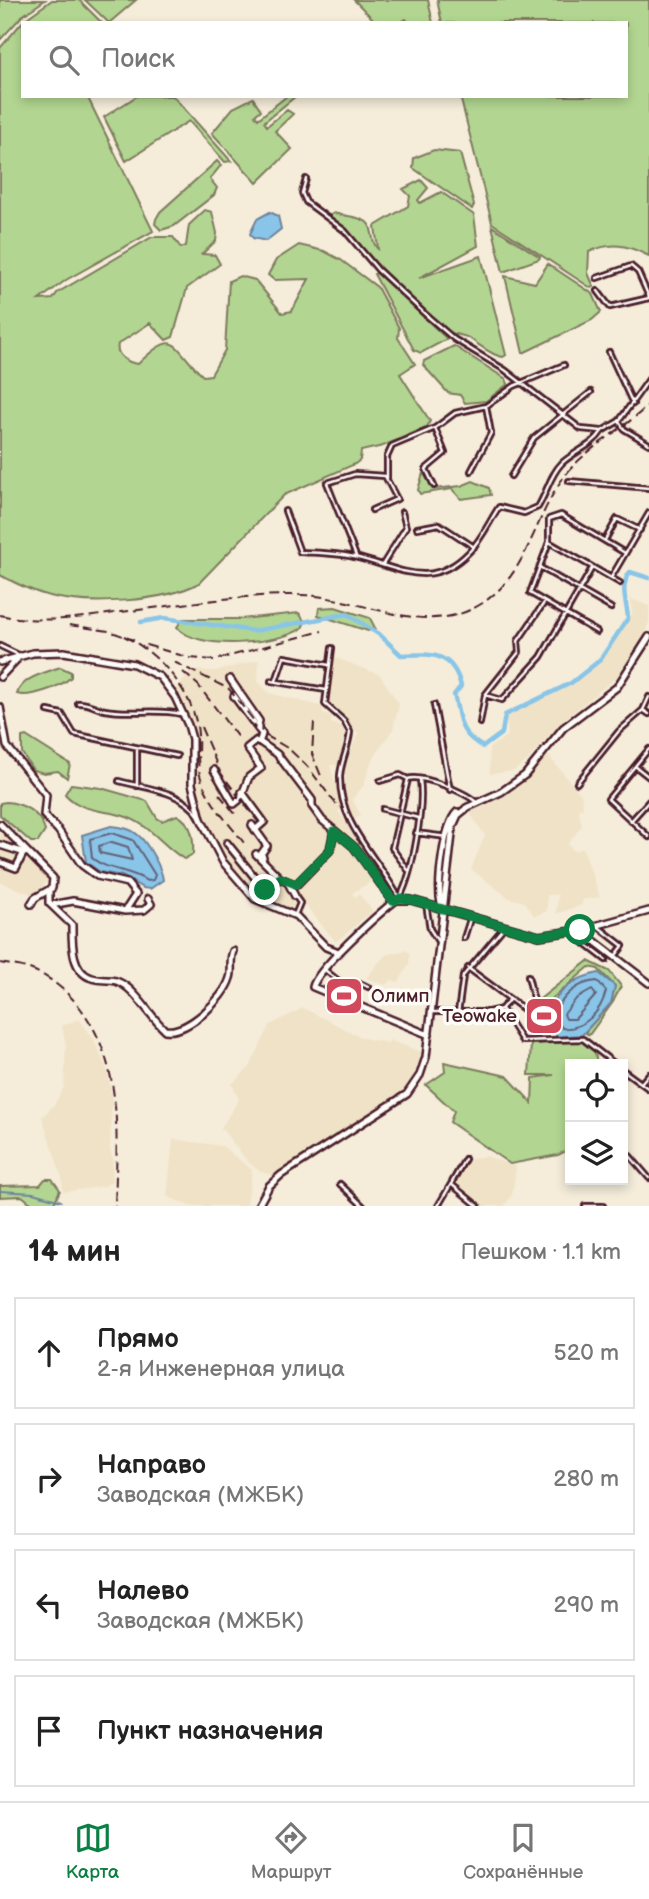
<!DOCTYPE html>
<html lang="ru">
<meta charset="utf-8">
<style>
body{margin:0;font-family:"Balsamiq Sans",sans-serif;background:#f2f2f2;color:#222}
.controls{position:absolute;right:21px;bottom:21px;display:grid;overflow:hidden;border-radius:0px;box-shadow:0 4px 10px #0003}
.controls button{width:63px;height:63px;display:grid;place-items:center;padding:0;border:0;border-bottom:2px solid #e0e0e0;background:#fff;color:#222;font:35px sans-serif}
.stop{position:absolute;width:21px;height:21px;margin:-16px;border:5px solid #0b8043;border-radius:50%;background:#fff}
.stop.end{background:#0b8043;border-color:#fff;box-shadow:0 2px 7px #0008}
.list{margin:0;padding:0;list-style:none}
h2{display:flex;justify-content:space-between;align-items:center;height:91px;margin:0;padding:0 28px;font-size:30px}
h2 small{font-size:23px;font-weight:400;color:#767676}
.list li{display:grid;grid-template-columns:46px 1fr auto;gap:21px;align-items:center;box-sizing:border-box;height:112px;margin:0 14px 14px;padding:0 14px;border:2px solid #e0e0e0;border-radius:0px}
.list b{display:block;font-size:26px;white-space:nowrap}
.list p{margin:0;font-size:23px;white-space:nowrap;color:#767676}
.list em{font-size:23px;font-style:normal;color:#767676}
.icon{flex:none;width:38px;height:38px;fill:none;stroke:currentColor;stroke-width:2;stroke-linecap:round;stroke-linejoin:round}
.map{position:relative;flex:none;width:649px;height:1206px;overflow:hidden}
.search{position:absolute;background:#fff;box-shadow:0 4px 10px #0003;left:21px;right:21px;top:21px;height:77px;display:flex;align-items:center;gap:18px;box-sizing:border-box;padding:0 24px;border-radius:0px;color:#767676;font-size:26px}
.sheet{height:595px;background:#fff}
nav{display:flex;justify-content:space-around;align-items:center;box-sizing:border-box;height:98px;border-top:2px solid #e0e0e0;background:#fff;font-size:19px;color:#767676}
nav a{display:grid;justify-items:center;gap:4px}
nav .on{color:#0b8043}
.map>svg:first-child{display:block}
</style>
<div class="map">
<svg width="649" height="1206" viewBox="0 0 649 1206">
<rect width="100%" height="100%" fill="#f5edda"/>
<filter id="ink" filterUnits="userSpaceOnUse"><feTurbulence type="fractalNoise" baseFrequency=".0143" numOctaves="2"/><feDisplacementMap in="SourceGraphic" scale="14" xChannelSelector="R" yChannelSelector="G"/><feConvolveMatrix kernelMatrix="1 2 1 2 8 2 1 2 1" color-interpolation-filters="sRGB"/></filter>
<g filter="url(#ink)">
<!-- built -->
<path fill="#f0e2c6" d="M631,599l18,7v15l-4,12 -28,44 -57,46 -32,37 -14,11 -24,3 -1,-26 19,-13 -2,-19 69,-35 26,-21 31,-46z
M332,656l48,19 19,29 -6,25 -22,33 -7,23 -12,14 9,16 -11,6 -4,-16 -1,-38 13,-34 -31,-29z
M259,660l-1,21 11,12 55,14 -2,6 10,3 -1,7 14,4 -4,29 -3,9h-8l12,43 -4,3 44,64 -30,18 3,4 4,-3 14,17 -37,31 -39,-47 -5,3 3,8 -7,4 -24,-10 -39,-42 -20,-30 -12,-51 1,-37 -3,-16 -17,-33 19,-21 22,1z
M548,755l33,40 2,12 -5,3 4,15 -14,19 6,7 9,-3 17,49 -18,3v5l-26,9 2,-19h-11v16l-13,5 -9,-14 -16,-4 -38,-29 14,-34 -16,-23 33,-14z
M0,819l32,32 15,29 -6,11 -10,3 -31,-12z
M406,950l4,4 -1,10 -10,18 -7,-2 -7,5 -19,-7 19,-23z
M303,1008l60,30 25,5 1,-3 35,13 -19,37 -131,86 -15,-5 -12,-10 -26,-33 18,-29 -7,-15 18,-17 20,-42z
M79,1019l14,19 14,32 5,27 -2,52 3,10 -1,22 -7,5 -42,6 -1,-14 -20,-61 12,-12 10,-18 2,-41 -4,-20z
M173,1139l49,7 30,24 -5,36h-58l-22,-10z
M486,1156l30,11 -4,28 -8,11h-24l-26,-21 12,-25z"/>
<!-- green -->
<path fill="#b2d691" stroke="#7e7a5e" stroke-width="2" d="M0,0h45l-23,16 -22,24z
M52,0h27l23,23h-79v73h64l66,135 -87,49 -27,20 14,-1 4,-6 95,-56h21l8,11 5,-2 3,-21 16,-15 7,2 5,21 -1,8 -14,13 13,1 5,9 -33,24 -14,49 -7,3 -16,-17 -32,21c-3,12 10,19 20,20 40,-39 34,-16 65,12l8,-1 14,-25 4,-69 11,-5 15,4 27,33 10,-2 17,-32 -35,1 -6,-5 8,-15 23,-15 25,6 17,9 36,27 22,41 -1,10 17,26 -15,10 30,47 -3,6 -44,19 -22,5 -1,9 -5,4 -71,31 -85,88c-35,19 -111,23 -149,13 -17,-4 -35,-13 -50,-21v-527l24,-28z
M85,0h51l-27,23z
M354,0h74l5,23h-24l-3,-4 -7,4h-22z
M437,0h212v256c-22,-11 -37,-15 -60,-4l-1,21 6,14 -3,1 -99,-65 -32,-127h166v-73h-184z
M137,96h36l58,65 -6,1 -36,-41 -63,40 -22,-44z
M287,96h9l-32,26 3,4 20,-16 6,4 -18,17 17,18 -35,34 -45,-50 21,-25 20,-10 8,12 -6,5 3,4z
M434,150l26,3 14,52 -2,4 -59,-41 1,-10z
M217,161l4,4 -11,14 7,9 -3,7 -40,31 -13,4 -6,-6 1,-5 4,-7z
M421,180l7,8 -10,12 2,3 21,-11 33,23 4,31 -59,32 62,-22 25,99 -3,2c-11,-1 -23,-12 -33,-18 -7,-5 -13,-3 -20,-7 -47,-24 -74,-82 -120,-110l-1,-6 5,-3c9,3 21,3 29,7 13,5 6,22 15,29l-3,-23 33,-20 2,-10 -7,-7z
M492,226l48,31 -1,2 -36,13z
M548,264l45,30 8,18 -9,8 -69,33 -18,-77 30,7z
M377,273l70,66 -26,14 -7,-3 -40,-76z
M454,346l52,33 2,5 -22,17 -21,2 -5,-8 -12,-2 -25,-28 1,-4z
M423,473l11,16 27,-3 12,-5 16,7 2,7 -30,4 -9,-10 -32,5 -2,-4z
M335,607l35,11 5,10 -7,3 -50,-16 1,-7z
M299,613l6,9 -3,6c-23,17 -107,23 -125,-1l6,-8h58z
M60,667l11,5v5c-10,10 -41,21 -54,17 5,-17 28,-21 43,-27z
M26,736l44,28 -3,14 -9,-7 -14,2 -11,-3 -11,-17v-16z
M71,784l30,4 46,13 10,17 5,3 15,-6c15,8 17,23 16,39l-9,5c-23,-14 -35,-37 -64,-44 -20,-5 -40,-4 -55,-21z
M6,802c17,1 35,11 39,29l-7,11h-7l-31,-27v-12z
M588,961l21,10 12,15 -8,16 -24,33 -4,-3 26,-29 4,-17 -17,-17 -9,-2 -42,36v7l-13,2 6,-13z
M581,1041l14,11 2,12h-27v85l-12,6 -48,9 -60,-42 4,-11 -28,-26 19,-13 -1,-10 63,14 25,27 1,-25 21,-3h-25l2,-31z
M45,1179h7l8,11 -7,16 -21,-2 -10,-8 -22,1v-11l40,-1z"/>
<!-- water -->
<path fill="#89c5e8" stroke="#70839c" stroke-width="2" d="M270,212l8,4 3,13 -15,12 -13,-3 -3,-4 7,-15z
M111,826c9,1 19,2 27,9 9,7 24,33 25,45l-13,9 -7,-1 -21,-12 -22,-4 -14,-10 -4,-27z
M599,973l16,13 -4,17 -29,32 -25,2 -11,-23c12,-22 27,-37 53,-41z"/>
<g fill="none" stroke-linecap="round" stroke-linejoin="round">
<!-- shore -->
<path stroke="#636177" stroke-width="2" d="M112,833l21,7 22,35 -2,5 -6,1c-17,-12 -40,-10 -55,-23l-2,-19z
M112,842l16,5 4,13 -32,-7 -1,-7z
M597,981l9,10c-5,21 -22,39 -44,37l-8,-14c8,-17 23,-32 43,-33z
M592,990l4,5 -21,24h-9l-2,-5 12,-15z"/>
<!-- stream -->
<path stroke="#70839c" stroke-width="2" d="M0,1191l33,2 28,8"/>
<!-- river -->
<path stroke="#89c5e8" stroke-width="4.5" d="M141,622l23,-4 90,13 93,-17 33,21 21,20c30,-1 51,-4 60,31l-7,9c7,25 3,37 29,52l19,-14 3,-18 66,-32 29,-23 28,-42c-1,-15 -9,-32 2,-46l19,6"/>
<!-- street casing -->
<g stroke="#4a1f2b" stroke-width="8">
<path id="street" d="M306,179l-4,14 4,9 39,29 33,39 47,44 29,25 51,31 76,59 21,2 17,-10 30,-42
M597,278l34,-12 7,6 11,25
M598,291l12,16 39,-9
M609,352l24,52
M619,421l5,8 25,15
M471,471l20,-38 -5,-27
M511,476l23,-38 57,-46
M387,478v-21l5,-11 43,-18 20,-15 31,-7 28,-20 50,-21
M569,481l80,7
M434,486l-8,-17 19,-16 -10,-25
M285,511l15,41c18,1 37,1 54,5 45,10 76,35 115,-5 13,-13 20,-30 30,-45l25,6 14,-6c9,-15 12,-32 24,-44 13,-12 31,-17 40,-32
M417,528l22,-4 35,23
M605,540l12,-21 23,11
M549,542l-19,51 67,39
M356,556l-29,-73 28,-9 30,2 12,23 -25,11
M383,564l23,-37 -4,-15
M541,568l70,40
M612,576l37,-63
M620,583l-71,-41v-23l12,-4 64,38
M0,646l19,9
M332,648l-7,56 19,17 6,11c-1,15 -9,29 -10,44 -1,50 38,81 59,122
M271,681l55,9
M276,681l8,-24 45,8
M485,695l17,5 39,-43 51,-89
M78,703c10,-1 17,5 27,7 26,5 50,-2 76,4
M434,705l16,85
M643,710l6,4
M48,711l14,3 12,20 103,22
M480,723l5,-28 34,-43 -1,-11 26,-38
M137,749v37
M649,749l-41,50 41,38
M635,766l14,11
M408,779l-16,69 16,22
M119,781c29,8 62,9 80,35
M380,781l20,-6 8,4c13,-5 58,13 69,24
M577,783l42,-52 24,-21 6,-13
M383,809l35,9
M631,821l18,-20
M416,833l31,4
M400,897c13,-24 24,-90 20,-117
M426,904l4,25 9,14
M295,915l5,-12 -5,-7
M596,925l27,21 -7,9
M588,937l-4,6 22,17
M464,938l7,-22
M468,968l42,31 -8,9
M325,970l25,20 12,-6 6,3
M510,999l16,12 8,-10 -6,-25
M433,1012h55l14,-3 20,32 61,-2 32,25
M458,1013l5,-37 41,-49
M623,1070l26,19
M642,1082l7,-8
M630,1156l19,22
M340,1184l23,22
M451,1184l14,-25
M438,1206l13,-22 27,22
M585,1206h18"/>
</g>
<!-- secondary casing -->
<g stroke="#4a1f2b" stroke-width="10">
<path id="secondary" d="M0,662l33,-9 31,-1 70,12 26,13 15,20 13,28 4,14v45l9,35 22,43 32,37 41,17 30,31 10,4
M0,677l20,-21
M230,679l29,42 -1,4
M234,696l28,38 -1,3
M0,707l7,39 39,49 -2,20 14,15 24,35 15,11 30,7 9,11 -11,17 -52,-10 -22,4
M214,770l20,34 5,-4
M242,792l22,30 -9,8
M241,797l8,-20 12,-9 -14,-20 10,-8 20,14 35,46v6l10,14 32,27 39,54
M466,808l35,-16 24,-17 38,-47 54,-41 32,-50
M0,824l53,54 -1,10 -17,10 -4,6
M252,825l15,21 -6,8 2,3
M227,843l38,47 15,-12
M0,845l25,8
M256,854l24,24 16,7 34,-35 4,-19
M0,862l16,6 7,-14
M287,881l8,15
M49,891v12l23,22c0,17 -1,47 20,53 16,5 20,-3 36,10 14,12 23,29 37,42 22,4 59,-31 65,-52 3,-8 -1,-17 3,-27
M441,904c-4,-19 2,-78 16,-92
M125,911l19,-1 7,-6 -3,-5
M580,930l69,53
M429,1035l-116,-48c3,-17 65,-73 83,-87h15l128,36 41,-6 69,-19
M258,1206l11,-20 12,-11 126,-81 13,-19 6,-18 27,-231 5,-11 10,-8"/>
</g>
<!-- street -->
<use href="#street" stroke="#fdfcf7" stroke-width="2.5"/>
<!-- secondary -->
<use href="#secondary" stroke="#fdfcf7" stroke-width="5"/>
<!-- rail -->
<path stroke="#4a1f2b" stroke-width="2" stroke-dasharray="10 5" stroke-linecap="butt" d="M0,615c40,9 81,3 121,-3 59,-7 121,-18 180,-17 61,1 122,45 180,9 46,-29 52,-82 80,-123 22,-33 61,-49 88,-77
M69,625l40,6 25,9
M124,636c34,17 66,52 73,90 3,16 -1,33 3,49 7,26 28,47 44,68
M146,645l44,13 25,2 107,-29
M174,662l55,27 36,46 24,14 18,17 32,42
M183,672l15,13 41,54
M314,722l-2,32 9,22
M201,727l19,45 39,51
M219,794l17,21
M0,963c10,2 22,3 32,7 17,6 34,21 46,35 46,58 39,131 37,201"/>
<!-- street-bridge casing -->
<g stroke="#4a1f2b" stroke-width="8" stroke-linecap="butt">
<path id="street-bridge" d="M239,800l2,-3"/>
</g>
<!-- secondary-bridge casing -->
<g stroke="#4a1f2b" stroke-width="10" stroke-linecap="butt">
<path id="secondary-bridge" d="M258,729v-4
M260,740l1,-3"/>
</g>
<!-- street-bridge -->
<use href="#street-bridge" stroke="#fdfcf7" stroke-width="2.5"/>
<!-- secondary-bridge -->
<use href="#secondary-bridge" stroke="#fdfcf7" stroke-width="5"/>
</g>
</g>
<g fill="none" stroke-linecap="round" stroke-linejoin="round" filter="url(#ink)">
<!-- route -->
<path stroke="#0b8043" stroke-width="9" d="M265,890l15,-12 16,6 34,-34 4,-19 20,16 39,54 8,-3 10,2 128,36 41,-6"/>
</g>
<!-- icons -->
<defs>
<g id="stadium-square" transform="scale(2.0125)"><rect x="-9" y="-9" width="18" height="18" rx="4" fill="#d1495b" stroke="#fdfcf7"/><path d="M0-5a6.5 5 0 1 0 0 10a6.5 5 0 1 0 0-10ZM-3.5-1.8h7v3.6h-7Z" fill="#fff"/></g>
</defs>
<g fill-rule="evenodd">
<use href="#stadium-square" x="344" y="996"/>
<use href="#stadium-square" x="544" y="1016"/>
</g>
<g text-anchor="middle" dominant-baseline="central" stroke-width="7" stroke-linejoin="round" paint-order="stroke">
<!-- poi labels -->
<g font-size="19" fill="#4a1f2b" stroke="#fdfcf7" text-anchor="start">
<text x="371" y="996">Олимп</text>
<text x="517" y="1016" text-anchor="end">Teowake</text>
</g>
</g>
</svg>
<div class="controls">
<button><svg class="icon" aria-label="locate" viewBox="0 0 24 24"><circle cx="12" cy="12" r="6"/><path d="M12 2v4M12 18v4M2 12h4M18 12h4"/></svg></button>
<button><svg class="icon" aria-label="layers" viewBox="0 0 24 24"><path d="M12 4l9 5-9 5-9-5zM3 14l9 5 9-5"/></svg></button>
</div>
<div class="stop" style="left:580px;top:930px"></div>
<div class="stop end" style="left:265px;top:890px"></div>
<div class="search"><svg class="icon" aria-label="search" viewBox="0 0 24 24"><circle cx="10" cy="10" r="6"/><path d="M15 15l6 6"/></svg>Поиск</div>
</div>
<section class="sheet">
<h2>14 мин<small>Пешком · 1.1 km</small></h2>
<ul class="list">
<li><svg class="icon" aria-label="ahead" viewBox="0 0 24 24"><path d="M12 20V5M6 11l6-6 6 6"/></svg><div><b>Прямо</b><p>2-я Инженерная улица</p></div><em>520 m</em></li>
<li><svg class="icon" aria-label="right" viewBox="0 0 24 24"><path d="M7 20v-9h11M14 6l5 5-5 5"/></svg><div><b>Направо</b><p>Заводская (МЖБК)</p></div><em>280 m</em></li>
<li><svg class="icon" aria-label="left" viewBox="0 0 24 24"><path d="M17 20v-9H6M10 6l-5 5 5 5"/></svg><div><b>Налево</b><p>Заводская (МЖБК)</p></div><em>290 m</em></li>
<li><svg class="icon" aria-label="arrive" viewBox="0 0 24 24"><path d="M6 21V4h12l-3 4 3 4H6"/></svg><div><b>Пункт назначения</b></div></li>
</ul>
</section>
<nav>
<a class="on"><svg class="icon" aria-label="map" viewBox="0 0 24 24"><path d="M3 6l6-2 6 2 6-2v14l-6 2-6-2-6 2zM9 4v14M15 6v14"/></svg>Карта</a>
<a><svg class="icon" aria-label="directions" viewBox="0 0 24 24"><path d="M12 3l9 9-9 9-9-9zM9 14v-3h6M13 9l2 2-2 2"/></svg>Маршрут</a>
<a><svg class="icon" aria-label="saved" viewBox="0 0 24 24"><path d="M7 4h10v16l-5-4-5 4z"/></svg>Сохранённые</a>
</nav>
